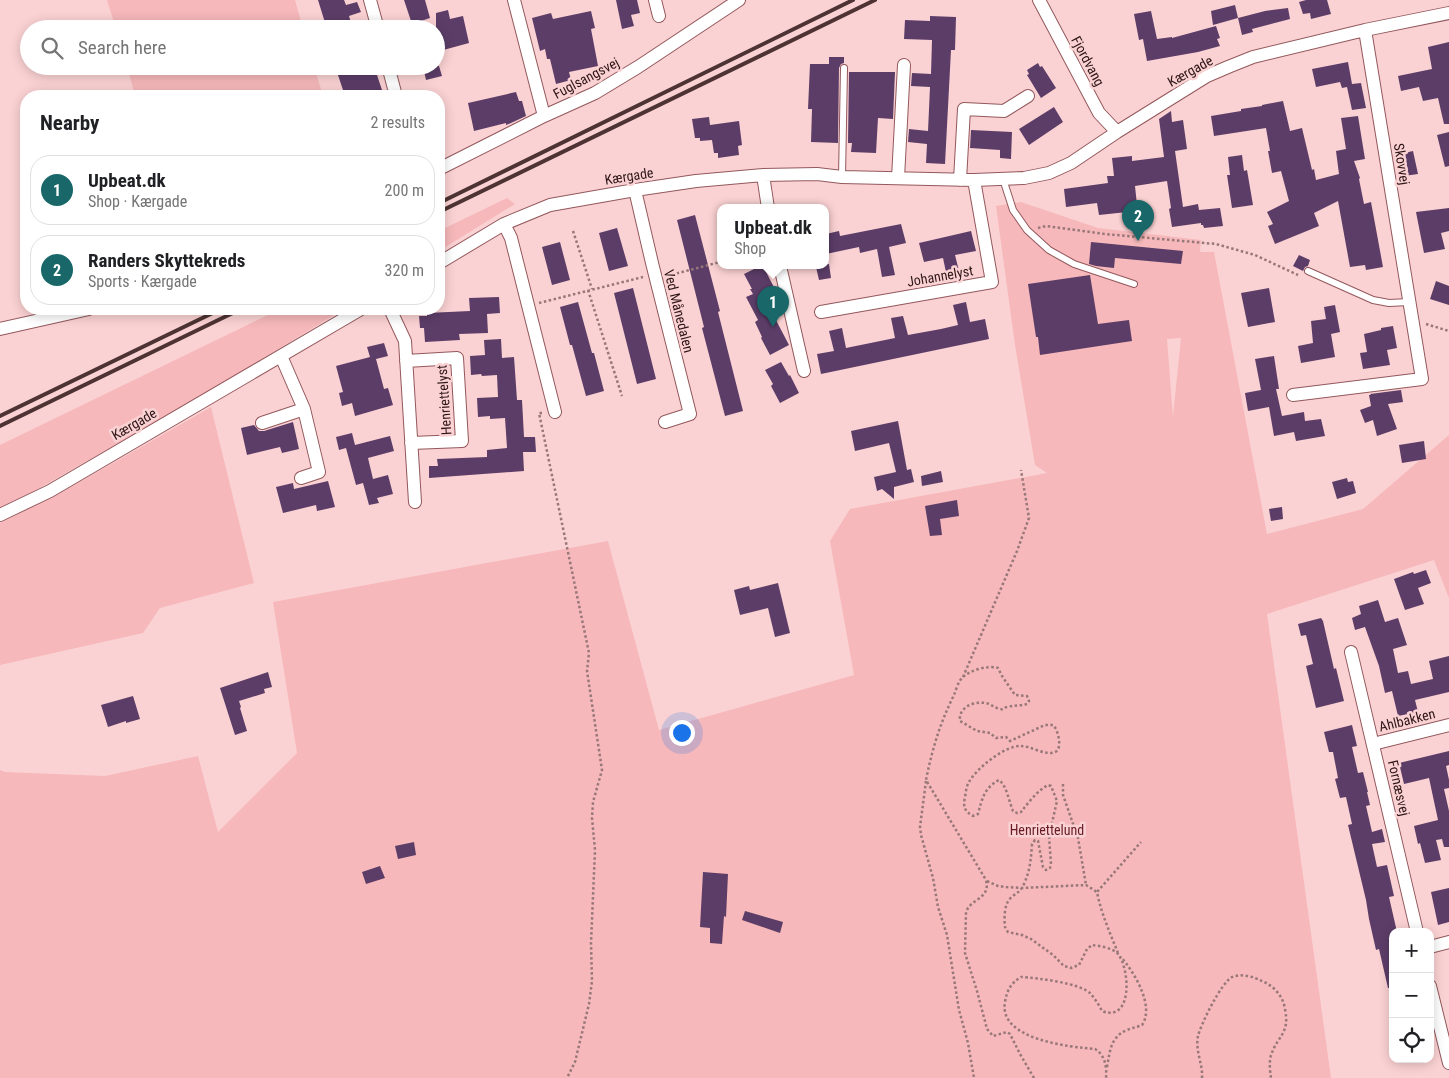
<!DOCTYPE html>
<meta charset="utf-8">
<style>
body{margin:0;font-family:"Roboto Condensed",sans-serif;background:#f2f2f2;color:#202124}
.controls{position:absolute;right:15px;bottom:15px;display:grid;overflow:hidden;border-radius:10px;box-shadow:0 2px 12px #0003}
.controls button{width:45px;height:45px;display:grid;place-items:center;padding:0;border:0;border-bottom:1px solid #e0e0e0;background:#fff;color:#202124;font:25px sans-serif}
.you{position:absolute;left:681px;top:732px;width:18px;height:18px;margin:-12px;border:4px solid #fff;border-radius:50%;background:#1a73e8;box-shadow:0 0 0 8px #1a73e833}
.badge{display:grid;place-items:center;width:32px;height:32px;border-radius:50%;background:#196768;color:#fff;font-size:16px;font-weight:700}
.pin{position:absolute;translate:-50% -41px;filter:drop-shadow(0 1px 2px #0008)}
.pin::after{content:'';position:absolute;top:26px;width:18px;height:15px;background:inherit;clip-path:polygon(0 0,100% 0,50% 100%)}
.popup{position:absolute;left:717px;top:204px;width:112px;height:65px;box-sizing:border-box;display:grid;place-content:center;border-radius:10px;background:#fff;filter:drop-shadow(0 1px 4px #0005);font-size:16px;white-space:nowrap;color:#757577}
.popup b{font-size:19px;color:#202124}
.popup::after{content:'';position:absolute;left:50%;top:100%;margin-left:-10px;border:10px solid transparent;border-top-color:#fff}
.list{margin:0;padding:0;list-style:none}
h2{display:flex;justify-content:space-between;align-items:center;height:65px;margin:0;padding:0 20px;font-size:21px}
h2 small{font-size:16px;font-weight:400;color:#757577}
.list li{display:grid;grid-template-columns:32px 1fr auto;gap:15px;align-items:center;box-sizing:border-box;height:70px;margin:0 10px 10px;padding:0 10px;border:1px solid #e0e0e0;border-radius:20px}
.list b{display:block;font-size:19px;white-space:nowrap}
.list p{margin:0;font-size:16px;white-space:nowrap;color:#757577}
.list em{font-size:16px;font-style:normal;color:#757577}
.icon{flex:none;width:28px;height:28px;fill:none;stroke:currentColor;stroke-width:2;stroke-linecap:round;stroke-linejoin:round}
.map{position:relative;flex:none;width:1449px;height:1078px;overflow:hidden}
.search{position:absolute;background:#fff;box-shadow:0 2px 12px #0003;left:20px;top:20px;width:425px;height:55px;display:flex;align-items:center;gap:12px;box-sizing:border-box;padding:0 18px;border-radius:28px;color:#757577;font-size:19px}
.panel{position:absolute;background:#fff;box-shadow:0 2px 12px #0003;left:20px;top:90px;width:425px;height:225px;border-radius:20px}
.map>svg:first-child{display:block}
</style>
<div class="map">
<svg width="1449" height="1078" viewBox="0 0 1449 1078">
<rect width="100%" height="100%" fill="#fbd2d3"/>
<!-- green -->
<path fill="#f6b8ba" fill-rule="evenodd" d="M107,0h188l8,29h-187z
M127,66h187l9,30h-188z
M507,198l8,6 -76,47v-20z
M1021,202l77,26 103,12 -1,12h14l53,282 96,-25 86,-74v163l-15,-38 -167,54 64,464h-1331v-308l5,2 100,4 93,-20 20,76 79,-79 -24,-151 335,-61 51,189 195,-55 -24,-134 20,-32 197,-36 -12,-8 -20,-120 -19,-139zM1181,338l-8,78v1l-6,-78z
M280,309h64l-128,78 -182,104 -34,16v-62z
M211,407l43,176 -94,25 -17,25 -143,32v-142l59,-29z"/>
<!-- building -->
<path fill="#5c3d68" d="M318,0h26l2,5 11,-3 4,10 -12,4 4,13h-26z
M404,0h21l5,18 -18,6z
M616,0h21l3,13 -9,2 3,11 -12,3z
M1306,0h21l4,14 -20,5 -1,-6 -7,1 -4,-12z
M1235,5l3,13 27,-7 23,-3 2,11 -38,10 1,3 -11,3 -4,-17 -25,7 -2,-14z
M448,10l2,9 13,-3 6,27 -33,9v-39z
M591,11l4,17 -4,1 7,37 -29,6 2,8 -15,4 -6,-25h-3l-2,-10 -5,2 -8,-33 19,-5 2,6z
M1151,11l6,28 15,-2v1l44,-12 4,12 -3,1 3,7 -22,6 -51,9 -4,-22 -4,1 -5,-26z
M930,16l26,1 -1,33h-4l-6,114 -19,-1 1,-19 -19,-2 1,-13 19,2 2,-44 -19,-1 1,-13 19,1 1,-34 -28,-1 1,-19 25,1z
M1449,42v82h-5l-6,-26 -15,3 -4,-14 -18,4 -3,-15 34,-7 -4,-22z
M829,57h15v6l-3,1 -2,4 -1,75 -27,-1 1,-33h-4l2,-45h19z
M1348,62l4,22 9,-1 5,25 -14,2 -5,-23 -5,1 -2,-6 -24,5 -4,-18z
M1038,63l2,4 2,-1 14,22 -15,10 -14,-23 2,-1 -2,-4z
M335,66h39l10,30h-39z
M423,66h16l3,10 -16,4z
M849,72h46l-2,47 -15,-1 -2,35 -25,-1 1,-9h-4z
M516,92l3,9h3l4,15 -15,7 -5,2v-2l-32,8 -6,-28z
M1283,101l7,30 12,-3 10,42 2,-1 2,11 23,-6 -3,-23 10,-2 -5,-31 17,-2 7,43 -11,2 6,17 -1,1 5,25 7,-2 12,65 -17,3 -1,-5 -15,2 -12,-66 -24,12 5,13 -44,18 -7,-18 5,-2 -6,-12 22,-11 -8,-30 -9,2 -4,-22h2l-4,-23 -52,8 -3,-20 30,-5v-2l21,-3v-1z
M1054,107l9,15 -34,23 -10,-16z
M1171,111l1,11 11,-2 4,29 -12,2 8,56 15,-3 1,6 21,-2 3,18 -19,2 -1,-3h-2v-2l-29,4 -3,-18 2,-1 -4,-27 -32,5 4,38h-12v-12l-28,3 -2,-12 -31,4 -2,-18 44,-6 -1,-7h7l-2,-18 20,-2v5l32,-4 -5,-38z
M709,117l1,8 29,-4 3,24 -4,1 1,9 -21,3v-5h-4l-2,-13 -12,1v-3h-5l-3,-19z
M971,130l41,2 -1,27 -11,-1v-8l-30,-2z
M1449,132v34l-4,1 -8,-32z
M1413,151l5,23 -14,2 -4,-22z
M1242,155l2,16 3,-1 6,35 -21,3 -5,-33h3l-2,-18z
M1449,208v23l-8,2 4,16 -21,4 -8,-41z
M695,215l25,96 -2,1 25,99 -18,5 -23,-88 2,-1 -27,-107z
M901,224l5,19 -17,4 6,28 -13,2 -5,-28 -17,4 -1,-6 -33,7v-20l13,-3 1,5z
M617,228l11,38 -19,5 -10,-38z
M971,231l5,20 -21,4 5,20 -13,2 -4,-19 -19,4 -5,-19z
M560,242l10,38 -18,5 -10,-38z
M1091,242l92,9 -2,13 -66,-6 -1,10 -18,-2 -7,-2z
M1299,255l11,5 -2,6 -3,1 -2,4 -10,-5z
M829,264l2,14 -12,2 -3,-13z
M760,266h3l16,31 -12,6 22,42 -19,10 -9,-17 1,-1 -7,-15 3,-2 -12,-23 7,-3 -3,-5h2l-8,-15z
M1090,275l8,49 31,-4 3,21 -92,14 -2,-18h-2l-8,-53z
M1436,281l13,5v19l-19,-6z
M633,288l23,91 -19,5 -23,-91z
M1269,288l6,34 -27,5 -7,-34z
M499,297l1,16 -13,1 1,19 -29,1 1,6 -35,2 -1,-14h-4l-1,-12h8v-3l43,-2 -1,-13z
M578,302l14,51h2l10,38 -18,5 -14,-51h-2l-10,-38z
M966,302l4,20 15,-3 4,20 -168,35 -4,-20 17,-3 -5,-20 13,-3 4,20 49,-10 -4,-20 12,-2 5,19 33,-6 17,-4 -5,-20z
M1335,305l5,27 -9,2 4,23 -34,6 -3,-17 15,-3 -2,-22 15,-2 -2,-12z
M1393,326l4,22 -10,2 3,15 -27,4 -3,-16 7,-1 -3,-18 17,-4v-2z
M501,339l1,19 12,-1 3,43h5l2,37h11l1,15h-13l1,19 -95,7v-12h9l-1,-7 50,-2v-7l20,-2 -2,-30 -15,1v-3l-12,1 -1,-19 21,-1 -1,-22 -15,1 -1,-2 -10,1 -1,-19 15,-1 -1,-15z
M384,343l4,13 -12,3 8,30 4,-1 5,17 -38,11 -3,-13 -10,3 -3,-13 4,-1 -7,-26 34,-9 -3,-10z
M1274,356l5,33h-3l6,27 22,-4 1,9 16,-2 4,17 -29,5 -2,-9 -20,4 -5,-29 -21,4 -3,-18 16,-3 -6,-31z
M781,362l8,14 1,-1 9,18 -19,10 -9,-17 2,-2 -8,-14z
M1401,390l2,12 -15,2 9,25 -20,7 -4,-16 -8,3 -5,-13 11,-4 -2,-11h2l-1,-1z
M898,421l9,49 4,-1 3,13 -20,5v12l-12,-10 -5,2 -3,-14 22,-5 -7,-29 -34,8 -4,-20z
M293,422l6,27 -17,4 -2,-6 -33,8 -6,-27 13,-3 5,6h5z
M352,433l3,12 35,-9 4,15 -26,7 5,21 15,-4 5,19 -16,4 2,5 -10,2 -6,-22 -7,2 -10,-37 -7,2 -3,-13z
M1424,441l2,18 -24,4 -3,-18z
M941,471l2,11 -21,4 -1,-10z
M1347,478l1,4 5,-1 3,12 -19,6 -5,-17z
M328,481l7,26 -18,4 -1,-6 -33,8 -7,-26 17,-4 1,6z
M957,500l2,16 -19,3 2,16 -12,1 -5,-30z
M1282,507l1,12 -12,2 -2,-12z
M1426,570l5,13 -13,5 6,16 -19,6 -11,-31 19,-7 1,2z
M778,583l12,50 -15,4 -7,-29 -28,7 -6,-25 15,-4 1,4z
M1378,600l7,22 13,-4 9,27 -14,4 5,24 10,-2 3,13 22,-5 -4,-18 20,-5v36l-34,8 3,12 -20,4 -6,-25 -7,2 -6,-27 -14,-39 -10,3 -3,-12 9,-4 -2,-8z
M1321,618l2,3 11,48 2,-1 8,33 -28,7 -10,-42 7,-2 -7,-29 -5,1 -3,-12z
M268,672l4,15 -8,2 1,4 -26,8 2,6 -1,1 7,23 -12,4 -15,-47z
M133,696l7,23 -14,4v-2l-18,6 -7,-22z
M1352,725l5,21 -5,1 6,26 5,-1 5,20h-1l3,13 -4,1 6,26 10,-3 3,13 -13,2 5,23 10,-2 7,31 -5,1 8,35h-4v56h-5l-9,-39 -3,1 -7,-31 -3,-19 -18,-75 4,-1 -6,-27 -6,1 -5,-19 3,-1 -5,-26h-4l-5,-20z
M1449,751v14l-3,1 3,14v8l-5,1 5,22v36h-5l-2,-8 -6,1 5,20 -16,3 -5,-20 -2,1 -4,-18 24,-6 -9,-42 -25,6 -5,-21z
M414,842l2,13 -18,4 -3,-13z
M380,866l5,12 -19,6 -4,-12z
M703,872l25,2 -2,43 -2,-1 -2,28 -12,-1v-15l-10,-1z
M1449,888v34l-11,3 -7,-33z
M745,911l38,11 -3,11 -38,-13z"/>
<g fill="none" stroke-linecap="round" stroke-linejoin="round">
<!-- service casing -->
<g stroke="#93585c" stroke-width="8">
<path id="service" d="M842,177l2,-109
M1003,179l10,31 14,20 22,20 25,14 60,20
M1308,271l65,29 16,3 20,-1"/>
</g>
<!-- minor casing -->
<g stroke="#93585c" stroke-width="14">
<path id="minor" d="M370,0l8,29
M514,0l30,116
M655,0l4,16
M1039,0l60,113 18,19
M388,66l8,30
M439,169l105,-53 51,-23 43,-26 101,-67
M763,175l5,33
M898,178l6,-113
M960,180l4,-71 40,2 24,-15
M635,190l17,73 38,151 -25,8
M504,224l7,14 44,174
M439,263l65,-39 46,-19 85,-15 61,-9 67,-6 54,-1 25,3 132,3 50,-2 25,-5 22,-10 46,-31 90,-56 21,-9 25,-10 112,-27 84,-17
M780,266l24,105
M390,309l15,32 10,161
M821,312l171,-30 -18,-102
M0,329l89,-20
M281,356l23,53 15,63 -18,6
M406,361l51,-3 5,83 -51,2
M1293,395l129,-16 -57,-349
M262,423l42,-14
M0,515l50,-24 311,-182
M1351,652l66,280
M1373,744l76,-19
M1430,947l19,-5
M1430,986l19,77"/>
</g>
<!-- path -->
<path stroke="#987778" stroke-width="2.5" stroke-dasharray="2.5 2.5" stroke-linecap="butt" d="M1038,228l8,-2 59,8 111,10 39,11 43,20
M573,231l19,58
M729,266l3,2 5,-2
M667,276l53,-14
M588,290l34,106
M539,303l104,-26
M1426,324l23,7
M542,413h-3l50,240 -2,18 15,99 -9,32 -1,16 3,32 -4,93 1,38 -3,23 -14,58 -8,16
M963,677l54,-126 12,-33 -8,-48
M926,781l-6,46 1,8 12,43 5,29 9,28 12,75 9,33 6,35
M1063,784v11l15,43 8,47
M987,881l11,5 8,1 16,1 64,-3 11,7
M1118,953c-8,-20 -17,-40 -21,-61l44,-50
M1107,1067c3,-15 3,-30 20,-37 5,-2 10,-3 15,-5 13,-19 -8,-53 -21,-68
M1034,1078l-14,-24 -10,-20 -3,-2 -14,4 -6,-7 -10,-38 -12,-38 1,-41c5,-14 25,-13 20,-32l-60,-100c6,-30 14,-57 28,-85 2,-5 4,-13 8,-17 8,-8 26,-13 36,-10l4,8 13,19 12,1 2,5 -2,3c-6,2 -13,1 -20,3 -5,1 -2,3 -7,2 -6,-1 -10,-6 -15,-6 -12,-2 -27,5 -25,18l17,10 13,2 6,5 10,-1 4,4 35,-16h8c5,4 10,24 2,27 -10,4 -24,-6 -34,-6 -16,-1 -45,23 -52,36 -3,5 -3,10 -4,15 -2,9 -1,14 8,19l5,-2c4,-15 6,-26 21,-34 8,6 10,22 14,31l4,2 4,-1c7,-9 16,-21 27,-27l3,1 6,15 -8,35 2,28 -1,4 -4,2 -3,-3 -5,-26 -3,-1 -3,4c-1,15 -2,28 -9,42 -3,6 -7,7 -11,11 -8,5 -8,21 -7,30l3,5 14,3 9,4 22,16 11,11 7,2 8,-3 8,-16 5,-4c8,1 21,3 26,9 12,15 15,69 -16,57 -3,-6 -7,-12 -11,-17 -10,-11 -54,-16 -70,-17 -10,6 -14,13 -16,25 -7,38 66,45 90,47 10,6 12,18 11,29
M1202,1078c1,-14 -7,-27 -4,-42 3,-12 23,-53 34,-59 10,-4 22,0 30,4 12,5 21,15 23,28 5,25 -7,26 -14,46 -2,7 -1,16 0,23"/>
<!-- service -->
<use href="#service" stroke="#fff" stroke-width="6"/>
<!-- minor -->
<use href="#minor" stroke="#fff" stroke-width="12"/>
<!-- rail -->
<path stroke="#4d3334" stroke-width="4" d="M439,203l414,-203
M439,212l436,-212
M0,416l221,-107
M0,426l241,-117"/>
</g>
<g text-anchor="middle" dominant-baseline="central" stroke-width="5" stroke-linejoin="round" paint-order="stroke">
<!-- street labels -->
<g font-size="14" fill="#2e1617" stroke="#fbd2d3">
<text transform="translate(1088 61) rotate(62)">Fjordvang</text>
<text transform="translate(1190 71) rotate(-29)">Kærgade</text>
<text transform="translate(586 78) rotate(-28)">Fuglsangsvej</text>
<text transform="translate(1402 164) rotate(81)">Skovvej</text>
<text transform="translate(629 176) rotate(-9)">Kærgade</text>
<text transform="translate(940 276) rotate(-10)">Johannelyst</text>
<text transform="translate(679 311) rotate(76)">Ved Månedalen</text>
<text transform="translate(444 400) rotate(-94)">Henriettelyst</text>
<text transform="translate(134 424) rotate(-30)">Kærgade</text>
<text transform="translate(1407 720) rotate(-14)">Ahlbakken</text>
<text transform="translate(1399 788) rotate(77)">Fornæsvej</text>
</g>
<!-- park labels -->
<g font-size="14" fill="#671b26" stroke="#fbd2d3">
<text x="1047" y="830">Henriettelund</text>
</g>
</g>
</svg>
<div class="controls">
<button>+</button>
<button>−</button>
<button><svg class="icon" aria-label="locate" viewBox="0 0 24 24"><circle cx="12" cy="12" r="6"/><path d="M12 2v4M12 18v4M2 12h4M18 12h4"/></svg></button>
</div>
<div class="you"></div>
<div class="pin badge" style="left:773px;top:327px">1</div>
<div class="popup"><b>Upbeat.dk</b>Shop</div>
<div class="pin badge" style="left:1138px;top:241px">2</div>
<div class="search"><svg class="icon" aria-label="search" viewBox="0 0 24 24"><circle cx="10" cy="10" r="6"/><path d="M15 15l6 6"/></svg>Search here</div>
<section class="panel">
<h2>Nearby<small>2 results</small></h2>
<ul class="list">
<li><span class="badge">1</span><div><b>Upbeat.dk</b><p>Shop · Kærgade</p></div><em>200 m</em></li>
<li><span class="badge">2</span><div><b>Randers Skyttekreds</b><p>Sports · Kærgade</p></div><em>320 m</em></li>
</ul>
</section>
</div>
